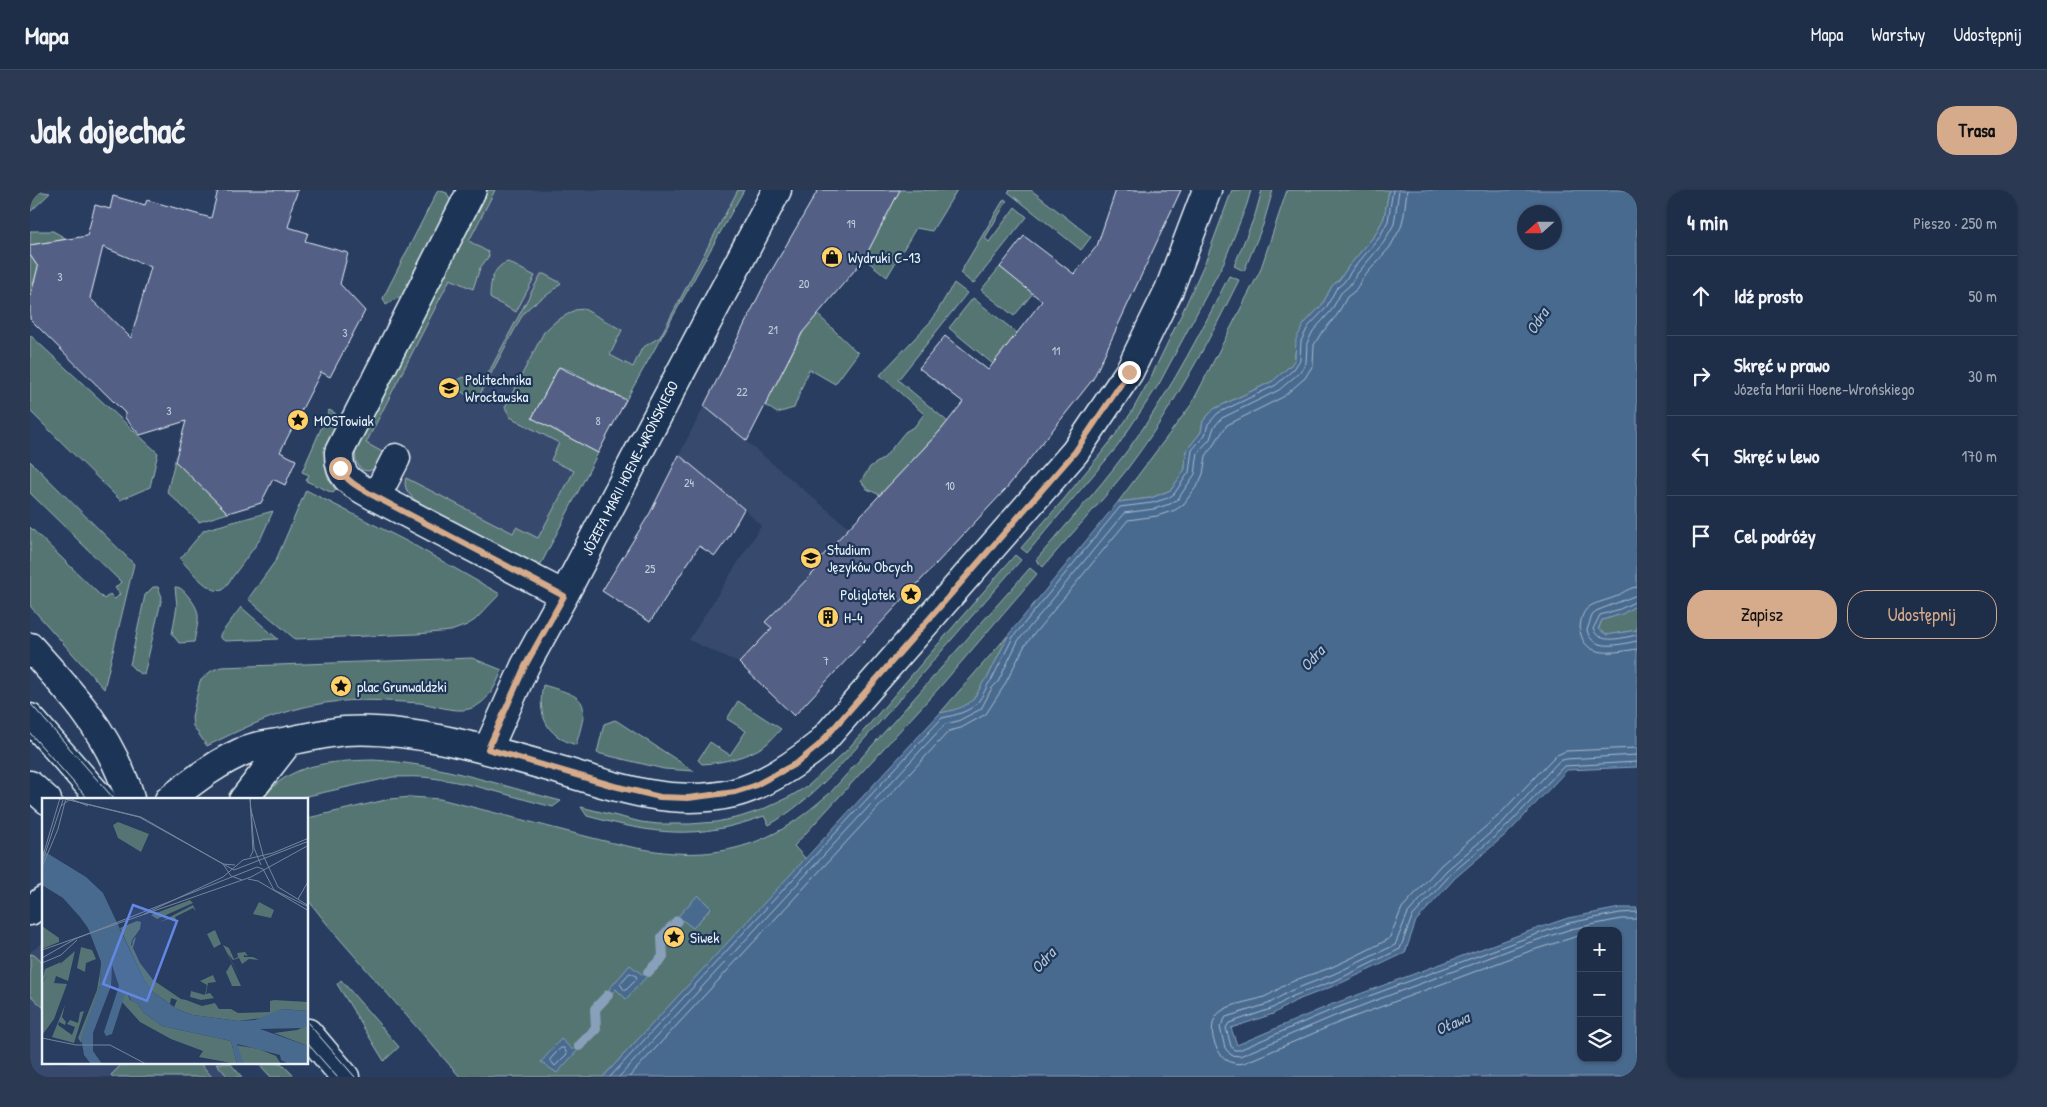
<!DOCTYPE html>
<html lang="pl">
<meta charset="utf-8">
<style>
body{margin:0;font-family:"Patrick Hand",sans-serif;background:#2b3a52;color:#f1f3f6}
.controls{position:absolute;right:15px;bottom:15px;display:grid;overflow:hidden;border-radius:10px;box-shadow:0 1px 4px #0004}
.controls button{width:45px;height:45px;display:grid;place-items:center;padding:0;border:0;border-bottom:1px solid #3c4a60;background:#1e2e48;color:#f1f3f6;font:25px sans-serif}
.compass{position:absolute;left:1487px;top:15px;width:45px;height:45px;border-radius:50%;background:#1e2e48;box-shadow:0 1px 4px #0004;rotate:249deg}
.stop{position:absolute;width:15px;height:15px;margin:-11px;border:4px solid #d6ab8b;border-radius:50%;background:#fff}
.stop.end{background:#d6ab8b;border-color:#fff;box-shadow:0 1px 5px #0008}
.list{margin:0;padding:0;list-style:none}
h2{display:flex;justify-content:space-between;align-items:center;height:65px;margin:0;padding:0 20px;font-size:21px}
h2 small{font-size:16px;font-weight:400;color:#a1a8b4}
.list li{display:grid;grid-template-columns:32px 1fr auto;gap:15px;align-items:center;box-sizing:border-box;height:80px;padding:0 20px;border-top:1px solid #3c4a60}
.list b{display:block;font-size:19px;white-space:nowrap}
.list p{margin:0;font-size:16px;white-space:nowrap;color:#a1a8b4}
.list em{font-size:16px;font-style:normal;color:#a1a8b4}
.actions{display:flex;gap:10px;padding:15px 20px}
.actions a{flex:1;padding:11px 0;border:1px solid #d6ab8b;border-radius:20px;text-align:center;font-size:18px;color:#d6ab8b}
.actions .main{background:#d6ab8b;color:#111}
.icon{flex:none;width:28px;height:28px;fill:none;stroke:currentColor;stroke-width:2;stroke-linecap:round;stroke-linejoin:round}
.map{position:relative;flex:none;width:1607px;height:887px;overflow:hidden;border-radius:20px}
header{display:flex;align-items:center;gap:30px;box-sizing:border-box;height:70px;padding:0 25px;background:#1e2e48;border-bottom:1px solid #3c4a60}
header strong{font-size:24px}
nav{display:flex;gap:28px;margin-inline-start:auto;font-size:18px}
.intro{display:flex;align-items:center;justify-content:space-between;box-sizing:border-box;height:120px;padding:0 30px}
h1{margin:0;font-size:35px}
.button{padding:12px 22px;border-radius:20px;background:#d6ab8b;color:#111;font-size:18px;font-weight:700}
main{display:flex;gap:30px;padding:0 30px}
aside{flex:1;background:#1e2e48;border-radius:20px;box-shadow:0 1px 4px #0004}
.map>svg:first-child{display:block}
</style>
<header>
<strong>Mapa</strong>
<nav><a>Mapa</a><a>Warstwy</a><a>Udostępnij</a></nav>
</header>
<div class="intro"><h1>Jak dojechać</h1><a class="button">Trasa</a></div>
<main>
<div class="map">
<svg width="1607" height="887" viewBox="0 0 1607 887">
<rect width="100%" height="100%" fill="#283d60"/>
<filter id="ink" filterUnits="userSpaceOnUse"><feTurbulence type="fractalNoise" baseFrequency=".02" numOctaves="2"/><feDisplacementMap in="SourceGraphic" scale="10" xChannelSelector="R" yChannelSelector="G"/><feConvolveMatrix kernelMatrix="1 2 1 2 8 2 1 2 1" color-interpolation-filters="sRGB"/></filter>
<g filter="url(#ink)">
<!-- built -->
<path fill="#394a6e" d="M457,0h257l-83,150 -28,27 -23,-12 12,-24 -38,-22 -9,1 -19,11 -12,11 -39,76 54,35 35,19 -54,104 -14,-4 -164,-92 -6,-8 -1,-7z
M674,216l145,122 -55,188 -55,-53 -50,-23 72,-114 -17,-17 -65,-54z
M14,752v121h186l12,14h-212v-125z"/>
<!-- green -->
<path fill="#557473" stroke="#9eb2b6" d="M0,0l20,3 -20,19z
M408,0l9,3 5,12 -44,87 -22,13 -3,-7z
M457,0h8l-26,51 19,11 1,4 -9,12 -7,21 -23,-10 -84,164 20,11 -9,14 -9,3 -6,-1 -6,-8 -1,-13 21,-45z
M708,0h6l-118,210 -57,-30 -10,-3 -27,51 66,35 -58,113 -14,-4 -111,-62c-7,-7 -12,-12 -9,-22l107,55 3,-6 22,11 36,-67 -23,-11 8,-17 -49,-26 -5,-10 39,-75 12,-11 19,-11 9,-1 38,21 -12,25 23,12 9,-19 18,-11z
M869,0h58l-25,41 -16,-3 -29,49 -32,-26z
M980,0h21l60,47 -10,13 -73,-58z
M1202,0h19l-4,14 -23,58 -65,122 -42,63 -90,106 -6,-5 43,-49 47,-58 20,-28 19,-34 32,-66 24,-53z
M1232,0h11l-10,35 -19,46 -10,-5 21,-51z
M1257,0h102l-5,28 -9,17 -27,32 -8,12 -8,7 -10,19 -18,19 -9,29v7l-4,5 -18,16 -59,28 -11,12 -2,11 -15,19 -1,18 -14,21 -20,8 -33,4 73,-97 69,-134z
M974,9l3,2 -22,37 4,4 26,-35 12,10 -54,67 -13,-11z
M0,41h23l14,8 -37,6z
M0,65l8,12 -8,31z
M478,72l27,14 -19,36 -25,-13 -1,-2c0,-14 3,-31 18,-35z
M970,77l33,26 -19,23 -33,-26z
M511,84h3l17,9c-11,13 -28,18 -38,31l-43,80c-11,5 -18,0 -24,-9l1,-5 7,-3 18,8z
M1199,86l10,4c-33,67 -69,133 -114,192 -26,33 -55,63 -82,95l-7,-7c35,-41 72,-81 103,-126 35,-50 63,-104 90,-158z
M924,93l13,10 -69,87 50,42 -68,73 -13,-6 -6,-8 9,-14 14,-9 21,-26 10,-6 9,-12 -44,-39 52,-55z
M943,108l44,35 -24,31 -44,-36z
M784,121l44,42 -23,31 -26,-15 -15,39 -17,5 -12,-8z
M0,145l128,118 -8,34 -30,13 -90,-89z
M299,220l6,3 5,11c-12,23 -24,42 -4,66l-3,3 -27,-12 3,-6 -7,-3z
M0,271l104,103 -30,125 -74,-83v-79l74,72 6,-5 5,5 5,-5 -5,-6 6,-6 -91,-89z
M145,271l53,52 -29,9 -32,-30z
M276,300l106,54 88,50 -25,26 -8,5 -16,6 -34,3 -122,5 -47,-40 28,-39z
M243,321l-12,27 -38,52c-14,5 -34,-22 -43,-31l24,-29z
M985,365l6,5c-48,54 -95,110 -143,164 -34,37 -65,76 -109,101l-5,-9c-68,25 -110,18 -177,0l-6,-9 60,15 17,2h32l26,-2 24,-5 21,-7 30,-14 18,-11 38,-35z
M1000,378l7,6 -98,114 -145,158 12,13 -203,218h-143l-129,-148 -23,-29v-82l82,-19 21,-2 29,2c41,10 83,21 125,32 72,18 138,39 210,2 20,-10 38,-26 55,-40z
M123,397h5l4,10 -18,78 -8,-4 -6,-6 15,-70z
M145,397c6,0 9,4 13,9 15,17 10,25 6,46l-15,1 -7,-9 5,-28z
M1607,415v25l-31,5 -8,-5 4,-10 20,-6z
M211,417l37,32 -53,2 -5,-3v-3z
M979,444l-21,43c-7,6 -8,13 -13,20 -7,11 -23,14 -35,16z
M442,468l30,12c-6,16 -15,34 -33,39 -15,4 -34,-4 -49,-6 -11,-1 -23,-1 -34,-2 -71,-5 -117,14 -179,45l-14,-20 -1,-9 8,-36 11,-10 10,-4z
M513,495c46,13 46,15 33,60 -30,-9 -39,-30 -33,-60z
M708,511l43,28c-5,5 -11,13 -17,17 -17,11 -42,17 -62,18l-4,-4 12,-18 20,13 16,-24 -19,-12z
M585,530l2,1 77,50 -30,-2 -67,-16 7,-29z
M343,570c64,3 126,25 188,41l-8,6c-40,-10 -80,-24 -121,-29 -13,-2 -26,-1 -39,-1l-99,22h-31c24,-36 70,-38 110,-39z
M0,764l4,1 10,9v44l-14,-13z
M311,790l58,67 -15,14 -47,-77z
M93,873h77l12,14h-99l-2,-2z
M186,873h14l12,14h-14z
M228,873h23l14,14h-24z"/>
<!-- water -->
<path fill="#486a8f" stroke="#88a0b9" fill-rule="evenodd" d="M1359,0h248v415l-15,9 -20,6 -4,9 9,6 30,-5v137l-70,3 -56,60 -56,48 -39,43 -11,32 -66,31 -44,17 -22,13 -42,14 6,17 96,-41 191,-71 44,-15 52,-10h17v169h-1034l337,-364c11,-2 29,-6 35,-16 5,-7 6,-14 13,-20l21,-43 109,-132 33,-4 20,-8 14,-21 1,-18 15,-19 2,-11 11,-12 59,-28 18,-16 4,-6 1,-20 8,-15 18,-19 10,-19 8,-7 8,-12 27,-32 9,-17zM1524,22v30h-30v-30zM1551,741h37v127h-37z
M668,705l13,13 -18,20 -12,-9 -12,13 -3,-3z
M626,771l2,3 -32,35 -10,-10 -16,17 -3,-3 33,-38 13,10z
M556,845l3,3 -32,35 -16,-11 20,-23 12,11z"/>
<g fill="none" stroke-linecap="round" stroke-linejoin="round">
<!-- shore -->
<path stroke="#a8bbce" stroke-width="1" d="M1607,397c-9,1 -14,6 -22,10 -20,8 -34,5 -35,33 4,30 36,22 57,19
M1607,405l-41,16 -4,5 -5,14c5,23 34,14 50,11
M1607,411l-17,8 -20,6 -7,14c7,17 31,8 44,6
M1607,565l-71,4 -7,2 -56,61 -56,48 -39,43 -13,32 -61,29 -44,17 -22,13 -42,13 -6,10 5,21 6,7 9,1 97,-41 191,-72 43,-14 50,-10h16
M1607,572l-73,4 -57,60 -56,48 -39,43 -12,32 -63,31 -44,16 -22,13 -42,14 -3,5 5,18 3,4h5l95,-41 192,-71 43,-15 51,-10 17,-1
M1551,745l-51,16 -190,71 -96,41c-26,7 -42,-37 -24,-51 12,-9 30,-10 44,-15 8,-3 15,-9 23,-13 14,-7 29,-11 43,-16 20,-9 40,-19 59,-29l13,-31 39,-43 57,-49 57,-60 11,-5 71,-3
M600,783l6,3 1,3 -12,12 -5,-7z
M531,858h3l3,6 -12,12 -5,-6z
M580,887l332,-359c13,-3 30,-6 38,-19 5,-7 6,-13 12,-20l21,-42 107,-130 32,-4 16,-5 6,-4 15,-22 3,-22 13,-15 3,-11 10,-11 58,-28 18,-16 6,-9 1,-19 7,-14 18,-19 10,-19 8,-7 8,-12 27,-32 9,-17 5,-31
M589,887l326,-353 13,-3 23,-12 11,-21 6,-6 20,-41 106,-128 30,-4 16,-5 8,-5 17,-25 3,-22 12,-13 4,-12 8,-9 57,-28 20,-17 7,-10 1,-20 6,-12 18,-20 10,-18 8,-7 8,-12 27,-32 10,-18 5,-34
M599,887l320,-346 12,-3 25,-14 18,-28 21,-41 103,-125 29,-4 18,-6 8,-5 16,-22 4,-9 3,-18 21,-31 56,-28 22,-19 8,-13 1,-20 6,-10 17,-20 10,-18 8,-6 8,-13 27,-31 11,-20 3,-12 3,-25"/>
<!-- stream -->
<path stroke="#88a0b9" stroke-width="10" d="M618,782l15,-15 -1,-20 15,-16
M549,856l17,-17 -1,-20 13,-14"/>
</g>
<!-- building -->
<path fill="#525e85" stroke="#e8f1f8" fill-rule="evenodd" d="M188,0h80l-8,22 2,1 -4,14 20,6 -3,8 43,12 -8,31 25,27 -35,66 -9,-5 -41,80 16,8 -11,25 -12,-6 -12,24 -33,10 -53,-52 11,-40 -46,14 -15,-17v-5l-95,-94v-21l8,-31 -8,-12v-10l57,-9 8,-31 15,4 3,-13 32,9 2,-5 64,18zM73,57l48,20 -20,71 -41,-40z
M788,0h82l-36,69 -62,74 -55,108 -43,-35 65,-131z
M1086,0h65l-88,189 -88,111 -211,226 -55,-53 33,-35 -7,-6 52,-53 -4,-3 128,-136 22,-28 -44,-34 26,-32 43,34 54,-69 -42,-34 24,-31 50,38 23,-28z
M529,177l67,33 -28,53 -66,-35z
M649,265l65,54 -16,29 -13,18 -16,-10 -49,76 -48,-31 48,-78z"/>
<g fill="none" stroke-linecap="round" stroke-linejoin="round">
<!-- minor casing -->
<g stroke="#e8f1f8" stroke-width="31">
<path id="minor" d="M442,0l-133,262c-1,28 16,33 37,45l188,98
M346,307l20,-39
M0,528l72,82
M458,559l37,-83 39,-71 94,-180 119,-225
M139,610c24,-19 51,-40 80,-51 12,-5 27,-5 40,-8 19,-4 37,-8 56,-10 66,-4 145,19 208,37 58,18 119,40 181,25 31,-8 60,-28 85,-48l256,-293 54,-80 40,-82 38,-100
M213,610l46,-59
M0,721l14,-11"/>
</g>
<!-- major casing -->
<g stroke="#e8f1f8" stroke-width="31">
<path id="major" d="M0,457c37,42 69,74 91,127 3,8 9,17 9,26
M0,595l17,15
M278,843l37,44"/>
</g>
<!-- minor -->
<use href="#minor" stroke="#1d3557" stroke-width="28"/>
<!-- major -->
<use href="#major" stroke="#1d3557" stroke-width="28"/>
<!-- tram -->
<path stroke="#e8f1f8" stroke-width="1" d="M0,513l85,97
M0,543l59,67
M278,833l47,54
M278,854l29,33"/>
</g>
</g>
<g fill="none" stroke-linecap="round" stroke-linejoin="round" filter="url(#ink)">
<!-- route -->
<path stroke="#d6ab8b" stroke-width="6" d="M310,278c7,15 22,21 36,29l188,99 -39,70 -37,83 126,37 46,11 28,1 47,-6 19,-6 43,-23 22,-18 256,-293 54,-80"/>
</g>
<!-- icons -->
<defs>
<g id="shop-disc" transform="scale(1.125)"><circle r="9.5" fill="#ffd166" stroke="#1d3557"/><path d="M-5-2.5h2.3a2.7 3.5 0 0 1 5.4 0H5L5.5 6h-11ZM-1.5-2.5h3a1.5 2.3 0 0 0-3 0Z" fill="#111"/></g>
<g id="university-disc" transform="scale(1.125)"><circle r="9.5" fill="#ffd166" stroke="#1d3557"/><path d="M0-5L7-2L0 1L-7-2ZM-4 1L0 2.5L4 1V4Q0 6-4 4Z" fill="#111"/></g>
<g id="sight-disc" transform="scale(1.125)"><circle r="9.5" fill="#ffd166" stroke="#1d3557"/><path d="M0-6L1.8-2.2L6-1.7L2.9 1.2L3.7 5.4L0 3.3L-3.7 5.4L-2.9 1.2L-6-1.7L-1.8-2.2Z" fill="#111"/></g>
<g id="building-disc" transform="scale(1.125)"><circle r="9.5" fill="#ffd166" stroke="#1d3557"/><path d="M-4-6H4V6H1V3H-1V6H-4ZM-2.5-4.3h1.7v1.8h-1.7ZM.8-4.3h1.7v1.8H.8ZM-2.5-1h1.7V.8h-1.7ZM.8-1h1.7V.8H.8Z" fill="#111"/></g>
</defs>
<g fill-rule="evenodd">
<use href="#shop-disc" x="802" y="67"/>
<use href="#university-disc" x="419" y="198"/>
<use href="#sight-disc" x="268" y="230"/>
<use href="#university-disc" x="781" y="368"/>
<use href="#sight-disc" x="881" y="404"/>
<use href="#building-disc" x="798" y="427"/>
<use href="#sight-disc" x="311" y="496"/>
<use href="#sight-disc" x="644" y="747"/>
</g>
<g text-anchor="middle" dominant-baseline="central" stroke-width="4.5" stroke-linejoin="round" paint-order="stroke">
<!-- number labels -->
<g font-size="12" fill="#c2ccdb">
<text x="821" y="33">19</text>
<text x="30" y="86">3</text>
<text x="774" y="93">20</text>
<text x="743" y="139">21</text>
<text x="315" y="142">3</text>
<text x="1026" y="160">11</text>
<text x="712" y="201">22</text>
<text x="139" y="220">3</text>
<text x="568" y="230">8</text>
<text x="659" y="292">24</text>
<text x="920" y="295">10</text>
<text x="620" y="378">25</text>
<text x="796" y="470">7</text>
</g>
<!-- poi labels -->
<g font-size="15" fill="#e8f1f8" stroke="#1d3557" text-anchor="start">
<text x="818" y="67">Wydruki C-13</text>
<text x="435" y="189">Politechnika<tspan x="435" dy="17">Wrocławska</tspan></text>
<text x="284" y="230">MOSTowiak</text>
<text x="797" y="359">Studium<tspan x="797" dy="17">Języków Obcych</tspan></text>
<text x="865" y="404" text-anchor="end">Poliglotek</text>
<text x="814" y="427">H-4</text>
<text x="327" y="496">plac Grunwaldzki</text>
<text x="660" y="747">Siwek</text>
</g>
<!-- street labels -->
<g font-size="15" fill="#e8f1f8" stroke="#1d3557">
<text transform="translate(600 278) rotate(-63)">JÓZEFA MARII HOENE-WROŃSKIEGO</text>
</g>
<!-- water labels -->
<g font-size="16" font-style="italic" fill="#b0c2d3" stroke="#1d3557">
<text transform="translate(1507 131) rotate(-57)">Odra</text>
<text transform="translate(1282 468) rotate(-48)">Odra</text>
<text transform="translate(1013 770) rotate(-48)">Odra</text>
<text transform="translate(1422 833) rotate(-24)">Oława</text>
</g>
</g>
<!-- overview -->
<g transform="translate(12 608)">
<rect width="266" height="266" fill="#283d60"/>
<path d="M76,24l31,12 -8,18 -23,-14 -5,-13zM148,102l3,3 -36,16 -6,-4zM217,104l15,8 -3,8 -18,-4zM151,107l3,6 -3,-3 -18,9 2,5 -6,-4 -11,4zM95,123l4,1 -1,7 -8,11 -1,5 1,1 1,-6 3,-3 -3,11 7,15 13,17 28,19 26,5 -21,-4 16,6 13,-3 4,6h12l7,4 32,-1v-11l4,-1 34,2v9l-26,-2 -19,9 -25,3 -45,-6 -16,-6 -3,-2 3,-7 -6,-2 -1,6 -17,-12 -9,-12 -24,-52zM0,128l17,12v4l-17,7zM173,132l6,14 -7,4 -7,-14zM181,147l6,3 5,11 4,-2 -1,-4 8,-1 3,4 -4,-1v2h9l6,3 -10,-1 -7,5 -3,-6 -6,2 -5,-6 16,32zM39,149l11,3 4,9 -10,4 -1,9 -8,-4zM33,153l-7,30 -12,-5 -2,7 13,1 -13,35 -11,15 -1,-51 6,-8 -6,7 3,-13 16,-7 -1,2zM189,166l10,22h-9l-6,-14zM59,168l-1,20 -19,57 -3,-5 19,-48zM171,177l3,7 -8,1 -2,11 4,-1 4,5 -13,2 -7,-2 -4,-1 -3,-1 3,1 1,-6 14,4 2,-10 -7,-4zM84,192l4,10 7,3 7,10 18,13 69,15 6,23 -38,-7 4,-6 -32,-12 -31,-17 -19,-21zM23,207l-3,12 4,5 -1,3 -6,-3 -1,3 14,10 3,-8 -8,-3 3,-4 8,3 2,-11 4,-1 -10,32 -22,-6zM266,227v21l-34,-13 23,-3zM193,247l24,4 17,7 5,8h-37z" fill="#557473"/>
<path d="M0,52l44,27 17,16 41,87 9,12 24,17 16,6 45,6 17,-1 27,-11 26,2v14l-5,3 -43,1 48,17v18h-19l-8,-4 -1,-5 -43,-11 7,20h-7l-6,-23 -69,-15 -18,-13 -7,-10 -5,-1 -6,-11 -14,43 -6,2 -2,-4 15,-46 -7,-21 -1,21 -18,47v18l9,13h-11l-7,-9 -3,-18 19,-51 1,-24 -13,-34 -8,-11 -17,-19 -21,-13z" fill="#486a8f"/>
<path fill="none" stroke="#75859d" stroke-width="1" d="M208,0l3,53 -3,6M208,0l4,50 7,17M18,1l9,-1 19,8M24,1l75,18 82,47 12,1M19,8l8,-6 70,17 95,53 75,-29M208,8l13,49M221,57l15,32 31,19M0,61l18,-61M0,65l21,-63M181,66l8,12 11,4M0,69l16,-38 8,-31M206,81l10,2 51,30M256,101l11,-19M102,116l79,-37 20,-17 30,-7 36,-15M0,152l209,-73 58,-32M0,160l33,-19 182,-72 6,2 11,21 35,17M0,165l19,-8 16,-15M0,240l34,7h34l36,19"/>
<path fill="#6487e3" fill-opacity="0.15" stroke="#6487e3" stroke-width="2.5" d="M91,107l44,16 -30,80 -44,-17z"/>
<rect width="266" height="266" fill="none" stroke="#e8f1f8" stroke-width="2.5"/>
</g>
</svg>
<div class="controls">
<button>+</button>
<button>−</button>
<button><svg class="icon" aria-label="layers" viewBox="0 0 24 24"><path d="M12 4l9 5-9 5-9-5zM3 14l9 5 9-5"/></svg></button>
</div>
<svg class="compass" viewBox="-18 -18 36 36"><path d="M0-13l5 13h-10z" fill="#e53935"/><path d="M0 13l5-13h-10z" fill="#a1a8b4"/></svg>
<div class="stop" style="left:310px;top:278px"></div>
<div class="stop end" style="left:1099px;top:182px"></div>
</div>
<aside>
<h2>4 min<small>Pieszo · 250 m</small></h2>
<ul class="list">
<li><svg class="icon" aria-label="ahead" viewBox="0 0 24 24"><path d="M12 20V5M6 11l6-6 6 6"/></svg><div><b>Idź prosto</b></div><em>50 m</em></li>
<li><svg class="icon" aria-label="right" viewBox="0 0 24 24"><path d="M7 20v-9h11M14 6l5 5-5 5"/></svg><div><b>Skręć w prawo</b><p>Józefa Marii Hoene-Wrońskiego</p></div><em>30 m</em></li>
<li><svg class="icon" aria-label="left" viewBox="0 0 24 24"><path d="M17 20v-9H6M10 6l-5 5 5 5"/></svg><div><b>Skręć w lewo</b></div><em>170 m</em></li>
<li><svg class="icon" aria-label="arrive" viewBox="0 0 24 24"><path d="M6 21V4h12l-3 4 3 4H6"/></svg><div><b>Cel podróży</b></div></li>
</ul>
<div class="actions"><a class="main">Zapisz</a><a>Udostępnij</a></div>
</aside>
</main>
